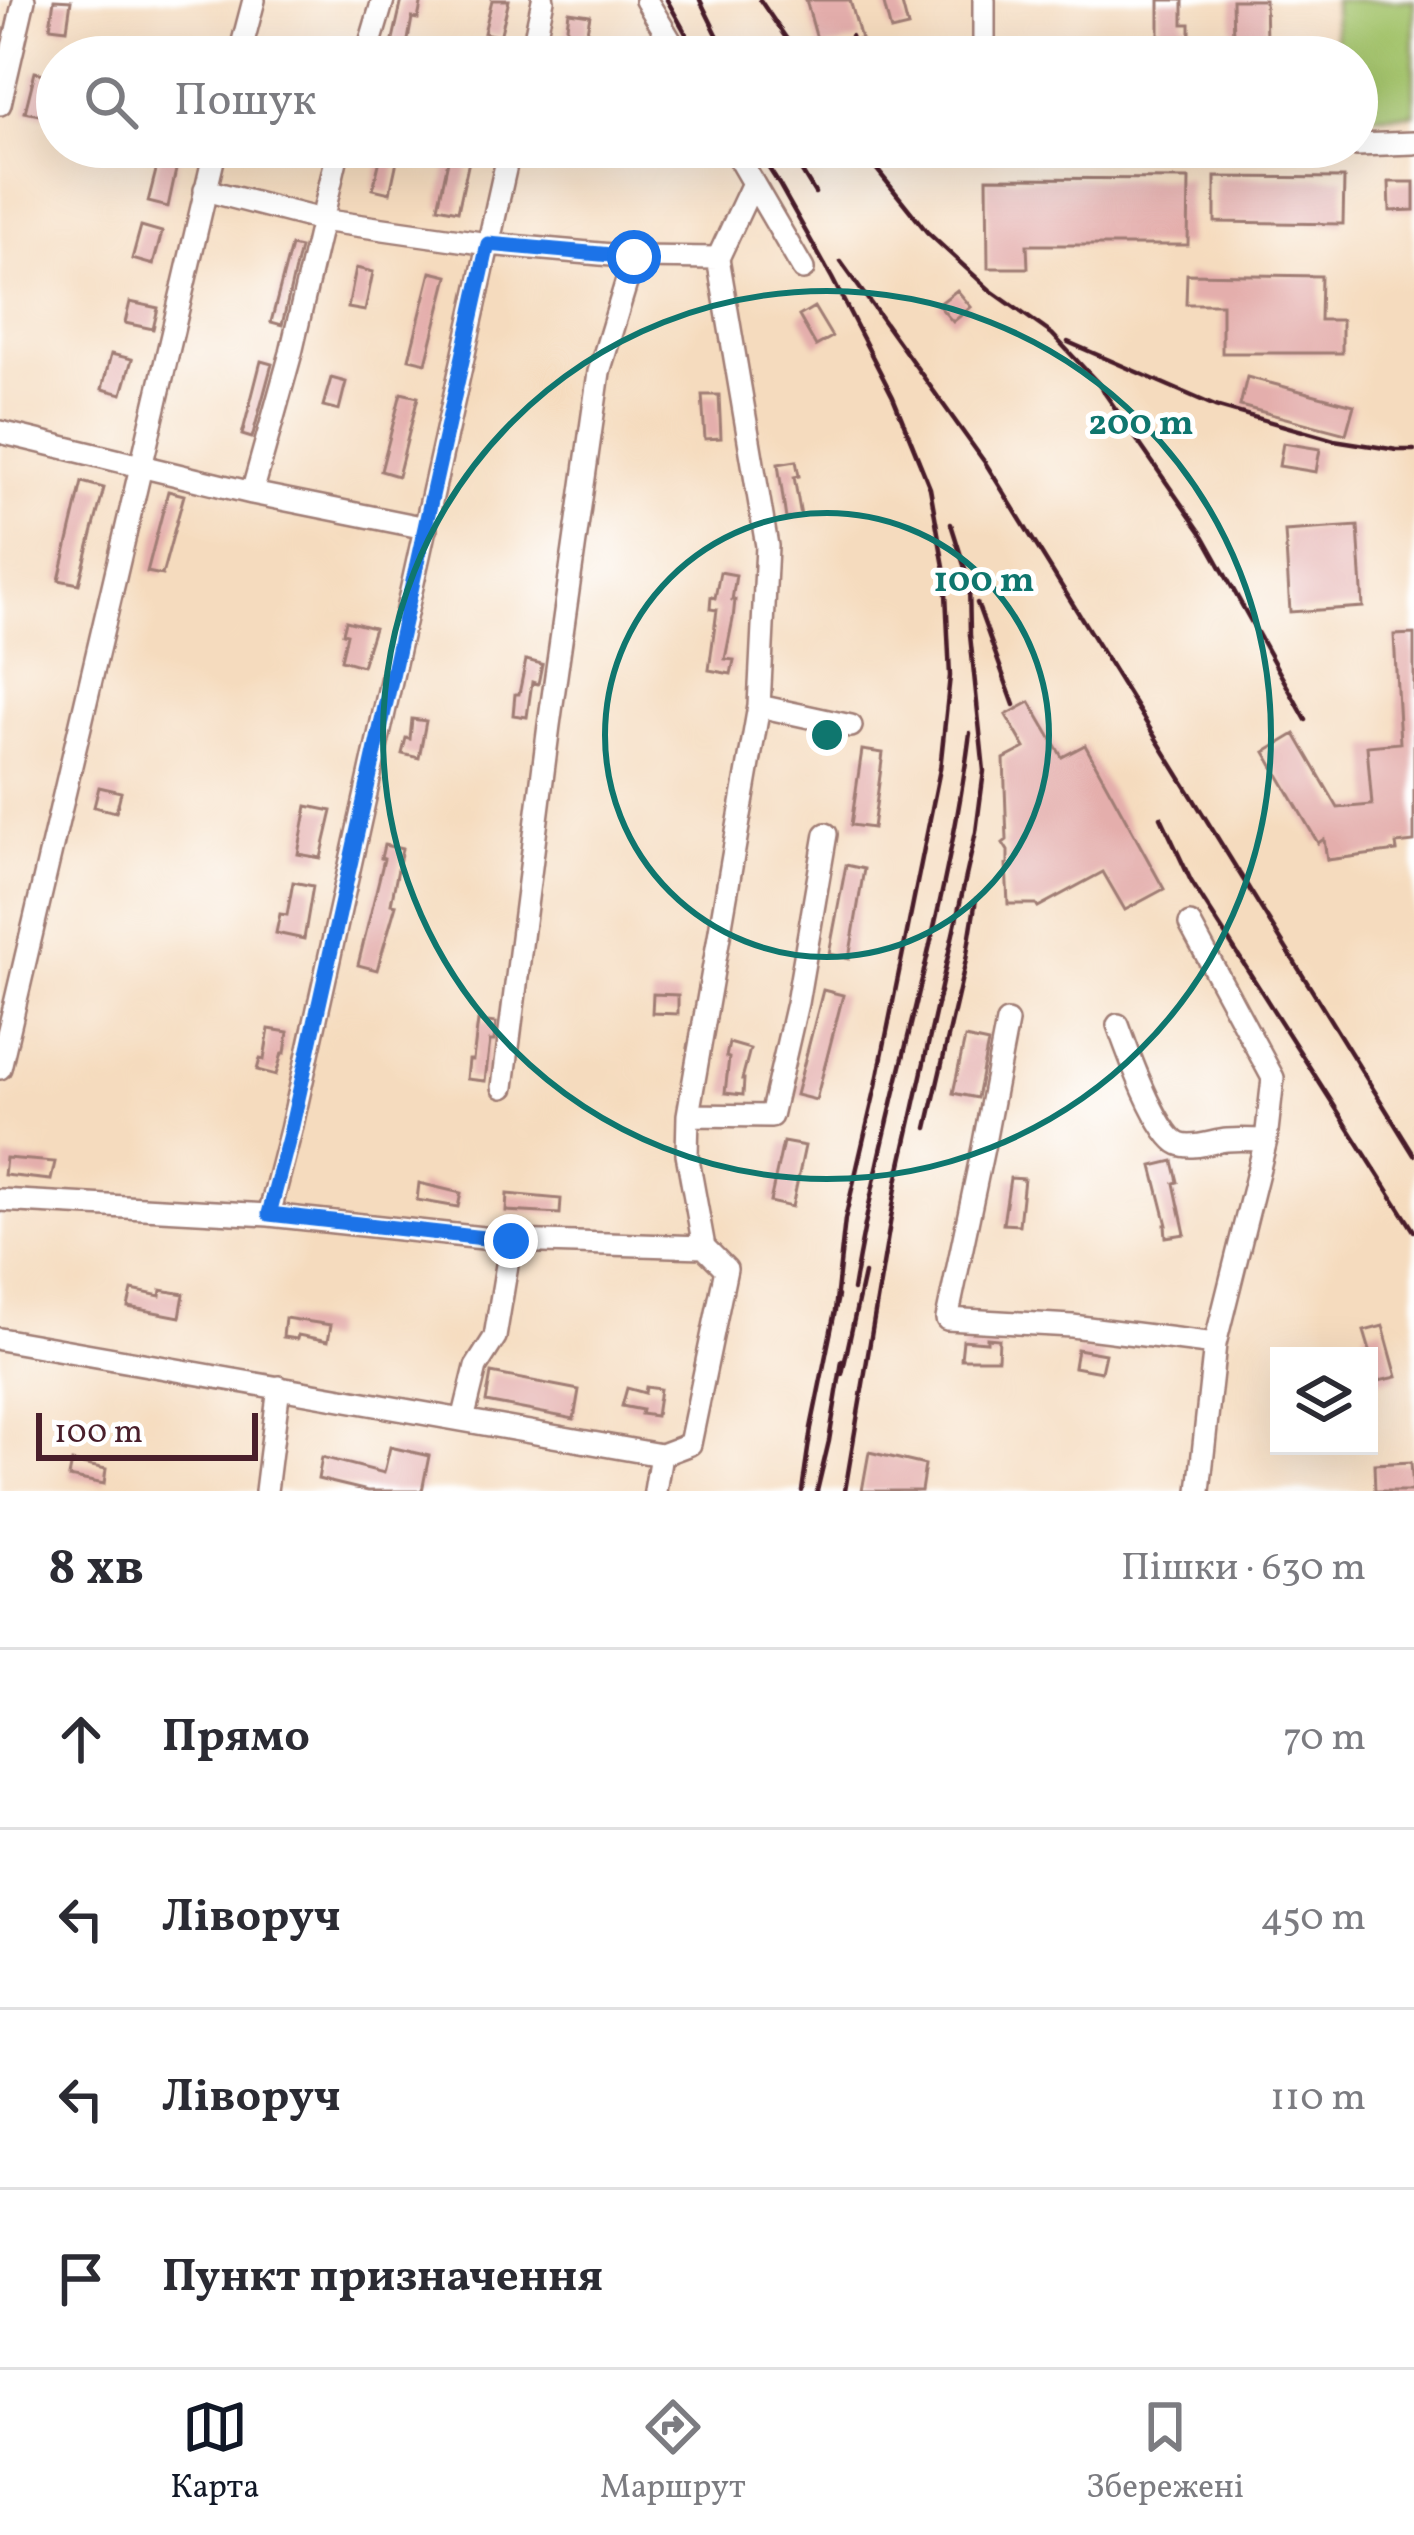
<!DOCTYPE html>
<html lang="uk">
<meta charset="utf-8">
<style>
body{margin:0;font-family:Vollkorn,serif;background:#f7f7f7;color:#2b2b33}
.controls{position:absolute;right:36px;bottom:36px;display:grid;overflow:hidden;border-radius:0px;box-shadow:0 12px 48px #0002}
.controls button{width:108px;height:108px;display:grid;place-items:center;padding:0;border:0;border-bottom:3px solid #e1e1e2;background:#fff;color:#2b2b33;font:60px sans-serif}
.scale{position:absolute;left:36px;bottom:30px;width:222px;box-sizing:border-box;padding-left:12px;border:6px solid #4a1f2b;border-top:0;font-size:33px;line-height:42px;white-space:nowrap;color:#4a1f2b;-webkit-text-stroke:9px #fff;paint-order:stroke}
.stop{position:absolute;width:36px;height:36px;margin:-27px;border:9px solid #1a73e8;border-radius:50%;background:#fff}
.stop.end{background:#1a73e8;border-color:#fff;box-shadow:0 3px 12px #0008}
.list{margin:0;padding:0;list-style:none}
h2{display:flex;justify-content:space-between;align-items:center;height:156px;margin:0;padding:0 48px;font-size:51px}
h2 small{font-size:39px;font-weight:400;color:#7c7c81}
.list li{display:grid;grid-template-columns:78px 1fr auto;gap:36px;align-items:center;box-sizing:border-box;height:180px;padding:0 48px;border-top:3px solid #e1e1e2}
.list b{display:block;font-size:45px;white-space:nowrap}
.list em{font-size:39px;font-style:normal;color:#7c7c81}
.icon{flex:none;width:66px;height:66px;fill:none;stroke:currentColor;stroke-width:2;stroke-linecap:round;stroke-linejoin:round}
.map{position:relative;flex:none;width:1414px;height:1491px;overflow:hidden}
.search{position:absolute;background:#fff;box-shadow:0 12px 48px #0002;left:36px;right:36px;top:36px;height:132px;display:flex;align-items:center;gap:30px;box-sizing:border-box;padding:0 42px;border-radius:66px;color:#7c7c81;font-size:45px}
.sheet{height:876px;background:#fff}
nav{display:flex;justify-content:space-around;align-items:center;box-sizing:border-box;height:168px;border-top:3px solid #e1e1e2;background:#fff;font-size:33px;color:#7c7c81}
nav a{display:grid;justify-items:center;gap:6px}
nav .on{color:#111827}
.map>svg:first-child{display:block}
</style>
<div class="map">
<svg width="1414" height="1491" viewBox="0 0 1414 1491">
<rect width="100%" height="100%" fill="#fff"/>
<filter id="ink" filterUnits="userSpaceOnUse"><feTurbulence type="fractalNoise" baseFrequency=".00833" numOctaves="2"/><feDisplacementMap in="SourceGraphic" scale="24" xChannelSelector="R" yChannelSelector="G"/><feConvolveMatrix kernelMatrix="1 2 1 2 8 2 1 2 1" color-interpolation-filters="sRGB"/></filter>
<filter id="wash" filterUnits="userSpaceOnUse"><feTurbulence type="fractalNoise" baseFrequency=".004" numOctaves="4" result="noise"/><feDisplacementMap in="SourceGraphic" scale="48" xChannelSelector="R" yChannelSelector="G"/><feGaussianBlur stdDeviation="2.7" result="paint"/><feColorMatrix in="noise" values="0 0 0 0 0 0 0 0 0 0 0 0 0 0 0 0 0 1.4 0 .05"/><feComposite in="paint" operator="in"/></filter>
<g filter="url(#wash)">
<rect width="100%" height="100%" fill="#f5dbbe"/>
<!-- green -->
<path fill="#a3c36b" stroke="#76714b" stroke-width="3" d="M1334,0h80v114l-57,2v-59h-21z"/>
<g id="blocks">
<!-- building -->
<path fill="#e4aeac" d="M54,0l17,1 -4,28 -17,-2z
M402,0h20l-4,19 -6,-1 -6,33 -15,-3z
M492,0h17l-9,37 -16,-4z
M806,0h44l11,39 -41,11z
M883,0h18l7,27 -17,4z
M1159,0h24v24h7v21h-15v12h-16z
M1232,0h33l1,41h-33z
M569,12l21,3 -4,22 -20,-3z
M35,72l19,4 -10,40 -19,-4z
M162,147l18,4 -12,56 -20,-5z
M383,147h17l-10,46 -17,-4z
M451,147h21l-14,64 -20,-4z
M1215,177l129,1 -1,46 -128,-2z
M987,178l202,1 -1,66h-161l1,23h-40z
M1389,182h25v28l-24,1z
M141,226l21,6 -9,33 -21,-6z
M291,246l9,2 -18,77 -11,-3z
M356,268l17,4 -8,39 -17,-3z
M431,272l17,4 -22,87 -17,-4z
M1187,274l134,2 -1,44h22v33h-120v-49h-36z
M957,290l14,17 -18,15 -15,-17z
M130,302l28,6 -5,21 -28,-6z
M814,307l18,30 -16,9 -17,-30z
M111,354l21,5 -10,35 -20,-5z
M261,361l11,3 -20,74 -10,-3z
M1247,377l107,28 -8,29 -106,-28z
M331,378l15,4 -7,28 -16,-4z
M401,393l17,4 -20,79 -17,-5z
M702,395h17l2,43 -16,1z
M1283,443l37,6 -4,23 -37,-6z
M796,461l3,15 -5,1 7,39 -15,3 -8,-55z
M82,482l22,6 -25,96 -20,-4z
M168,491l16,4 -22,80 -15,-3z
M1358,526l5,81 -73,5 -5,-81z
M720,572l16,3 -4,25h3l-2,19 -8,40 9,1 -3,14 -22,-4 8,-60 -7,-1 1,-12 4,1z
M346,621l28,7 -12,38 -21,-6 6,-26 -4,-1z
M1414,634v208l-18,2 1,7 -70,9 -3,-21 -6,4 -53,-91 30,-18 43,74 34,-3 -5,-59 33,-3 -6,-108z
M526,660l16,4 -4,20 -6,-2 -5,35 -14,-2 2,-21h4z
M1030,702l32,55 23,-12 79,144 -39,21 -22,-38 -65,35 -2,-3h-28l-2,-40 2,-1v-12l-5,-8 4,-3 -3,-81 21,-11 -19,-33z
M412,719l14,2 -7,37 -17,-4 4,-16 4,1z
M862,750l21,3 -10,75 -22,-3z
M99,787l22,5 -5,20 -22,-5z
M307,806l25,5 -11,47 -23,-4z
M384,845l18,4 -11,55 5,1 -19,65 -19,-5 26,-106 -3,-1z
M846,865l18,4 -15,90 -20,-5z
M293,882l20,4 -9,53 -28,-6 4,-19 7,1z
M823,990l20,5 -27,105 -20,-5z
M653,994l25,1v19l-26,-1z
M478,1021l18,2 -2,18h-4l-5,40 -18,-2 2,-19h4z
M269,1029l19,3 -3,21h-3l-6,22 -19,-5 3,-11 4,1z
M965,1038l23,5 -11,55 -24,-5z
M729,1043l21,6 -8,30h2l-1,16 -18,-2 4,-35 -3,-1z
M783,1142l22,4 -13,61 -22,-5z
M6,1158l49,4 -4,18 -47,-5z
M1173,1161l5,21 -4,1 11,51 -19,3 -1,-12h2l-15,-59z
M1010,1178l14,1 -5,46 -16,-1z
M419,1183l42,10 -3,14 -41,-7z
M507,1194l54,5 -1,15 -54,-3z
M132,1290l28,6 1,-6 23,4 -4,23 -52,-10z
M285,1318l46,7 -3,16 -30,-6 -1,4 -14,-2z
M1383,1326l14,51 -18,4 -15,-50z
M987,1338l12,1 -1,20h-37l2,-19 24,2z
M1077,1349l28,5 -4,18 -27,-5z
M491,1373l88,17 -5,29 -88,-17z
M646,1387l14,2 -4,27 -15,-2 1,-4 -20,-4 5,-18 18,5z
M390,1447l39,9 -7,35h-54l-50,-12 4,-22 62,16z
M869,1452l56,13 -4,26h-59z
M72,1462l34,7 -2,15 -35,-7z
M1411,1462l2,29h-38l-1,-27z"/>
</g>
</g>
<g filter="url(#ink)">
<use href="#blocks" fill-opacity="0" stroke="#a07d74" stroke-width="3"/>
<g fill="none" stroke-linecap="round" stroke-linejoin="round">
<!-- minor casing -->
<g stroke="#a07d74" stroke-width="26">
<path id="minor" d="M646,0l34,57
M984,0v57
M239,57l15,-57
M366,57l17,-57
M531,57l12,-57
M0,104l24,-104
M1357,145l57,-2
M732,147l71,122
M205,190l116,30 167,24 146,13 84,1
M0,432l252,61 174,35
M252,493l39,-140 48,-206
M759,706l92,20
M1190,924l83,154 -7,62 -51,204 -16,147
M1007,1022l-24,126 -36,171 125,7 143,18
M1118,1025c9,25 39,109 61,119 14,6 34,-3 48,-4 13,-1 26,0 39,0
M0,1068l216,-921
M503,1087l46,-362 50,-353 35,-115
M688,1115l83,1 26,-113 29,-169
M0,1200l269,15 242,26 193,6
M269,1215l22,-85 219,-983
M0,1339l661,116 -6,36
M463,1420l13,-53 19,-30 16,-96
M661,1455l29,-11 36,-175 -22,-22 -17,-93 1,-39 71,-409 8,-160 -49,-288 35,-75
M266,1491l13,-104"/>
</g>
<!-- minor -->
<use href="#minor" stroke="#fff" stroke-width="21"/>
<!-- rail -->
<path stroke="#4a1f2b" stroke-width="4.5" d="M667,0l32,57
M700,0l28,57
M760,0l39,57
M851,36l6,21
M829,42l5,15
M755,147l24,37 53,94 61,119 37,91 15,84 5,104 -10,93 -64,317 -31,133 -10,92
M787,147l28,46
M859,147l68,85 63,58 62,44 45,48 107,155 102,183
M841,262l145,202 428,691
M1068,342l147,64 119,34 63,10h17
M977,603l37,102
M1161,817l30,64 223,350
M927,1128l39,-168 10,-61
M853,1290c31,-187 93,-369 117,-557
M842,1374l22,-100
M802,1491l9,-63 27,-132
M817,1491l12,-50 13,-80
M845,1491l52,-309 79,-350 8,-61 -14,-136 -1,-54 -18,-57"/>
</g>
</g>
<g fill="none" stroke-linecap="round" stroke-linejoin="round" filter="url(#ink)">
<!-- route -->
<path stroke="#1a73e8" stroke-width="15" d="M511,1241l-242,-27 22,-84 197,-886 146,13"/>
</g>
<!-- distance rings -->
<g fill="none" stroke="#0f766e" stroke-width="6">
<circle cx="827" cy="735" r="222"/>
<circle cx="827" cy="735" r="444"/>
</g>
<circle cx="827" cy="735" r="18" fill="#0f766e" stroke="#fff" stroke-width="6"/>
<g font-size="36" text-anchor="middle" font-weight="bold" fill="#0f766e" stroke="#fff" stroke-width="10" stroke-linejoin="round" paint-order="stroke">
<text x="1141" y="434">200 m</text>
<text x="984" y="591">100 m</text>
</g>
</svg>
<div class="controls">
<button><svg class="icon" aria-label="layers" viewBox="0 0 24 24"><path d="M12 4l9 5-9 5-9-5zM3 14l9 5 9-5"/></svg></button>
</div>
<div class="scale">100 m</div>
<div class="stop" style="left:634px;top:257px"></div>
<div class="stop end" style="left:511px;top:1241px"></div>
<div class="search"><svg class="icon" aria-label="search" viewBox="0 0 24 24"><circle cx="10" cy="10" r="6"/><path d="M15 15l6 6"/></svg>Пошук</div>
</div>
<section class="sheet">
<h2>8 хв<small>Пішки · 630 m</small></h2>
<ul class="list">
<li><svg class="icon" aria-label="ahead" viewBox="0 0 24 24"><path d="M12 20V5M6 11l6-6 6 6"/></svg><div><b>Прямо</b></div><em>70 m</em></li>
<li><svg class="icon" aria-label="left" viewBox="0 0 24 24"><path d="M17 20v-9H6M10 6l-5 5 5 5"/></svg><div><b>Ліворуч</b></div><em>450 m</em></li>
<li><svg class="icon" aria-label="left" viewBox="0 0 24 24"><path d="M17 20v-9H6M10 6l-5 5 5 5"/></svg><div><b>Ліворуч</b></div><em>110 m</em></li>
<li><svg class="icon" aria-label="arrive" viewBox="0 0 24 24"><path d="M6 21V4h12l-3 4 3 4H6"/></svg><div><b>Пункт призначення</b></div></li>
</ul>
</section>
<nav>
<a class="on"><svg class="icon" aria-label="map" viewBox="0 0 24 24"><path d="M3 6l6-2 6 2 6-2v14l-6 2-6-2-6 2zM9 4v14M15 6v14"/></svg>Карта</a>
<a><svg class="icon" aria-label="directions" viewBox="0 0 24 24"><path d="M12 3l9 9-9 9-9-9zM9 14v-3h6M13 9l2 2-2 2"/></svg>Маршрут</a>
<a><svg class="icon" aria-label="saved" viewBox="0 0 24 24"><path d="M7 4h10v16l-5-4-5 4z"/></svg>Збережені</a>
</nav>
